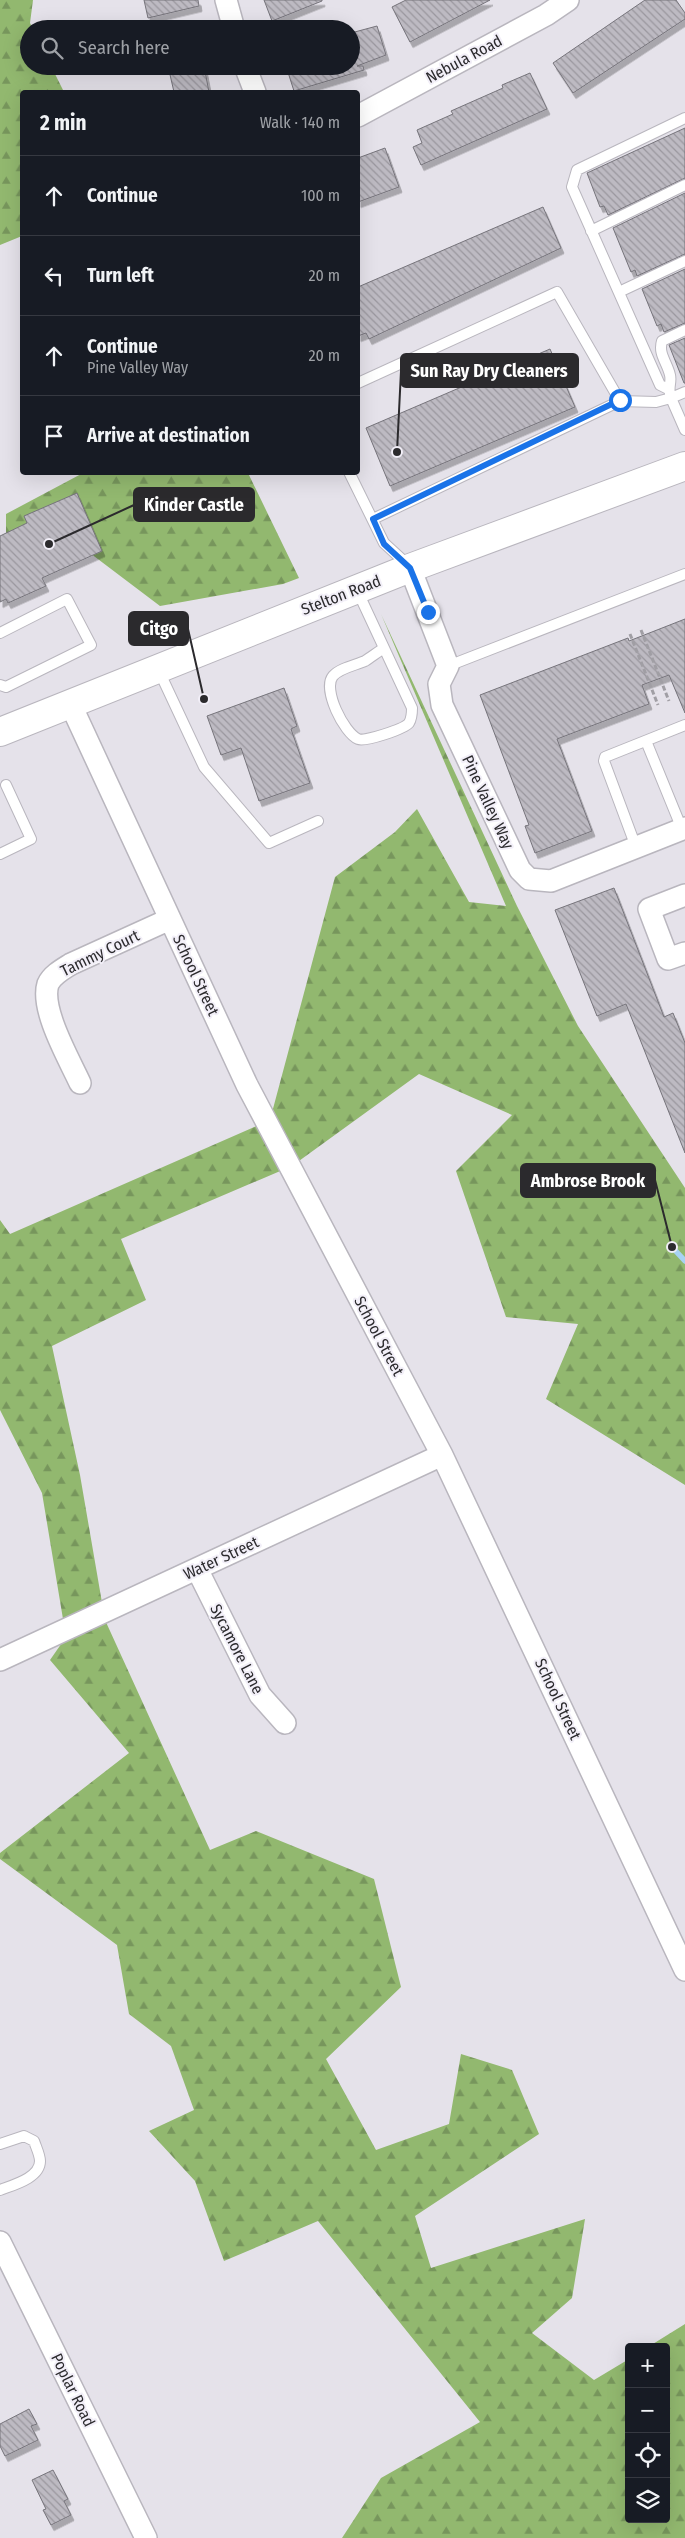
<!DOCTYPE html>
<meta charset="utf-8">
<style>
body{margin:0;font-family:"Fira Sans Condensed",sans-serif;background:#20242c;color:#f1f3f6}
.controls{position:absolute;right:15px;bottom:15px;display:grid;overflow:hidden;border-radius:5px;box-shadow:0 5px 20px #0002}
.controls button{width:45px;height:45px;display:grid;place-items:center;padding:0;border:0;border-bottom:1px solid #363941;background:#171b24;color:#f1f3f6;font:25px sans-serif}
.stop{position:absolute;width:15px;height:15px;margin:-11px;border:4px solid #1a73e8;border-radius:50%;background:#fff}
.stop.end{background:#1a73e8;border-color:#fff;box-shadow:0 1px 5px #0008}
.list{margin:0;padding:0;list-style:none}
h2{display:flex;justify-content:space-between;align-items:center;height:65px;margin:0;padding:0 20px;font-size:21px}
h2 small{font-size:16px;font-weight:400;color:#9ea1a6}
.list li{display:grid;grid-template-columns:32px 1fr auto;gap:15px;align-items:center;box-sizing:border-box;height:80px;padding:0 20px;border-top:1px solid #363941}
.list b{display:block;font-size:19px;white-space:nowrap}
.list p{margin:0;font-size:16px;white-space:nowrap;color:#9ea1a6}
.list em{font-size:16px;font-style:normal;color:#9ea1a6}
.icon{flex:none;width:28px;height:28px;fill:none;stroke:currentColor;stroke-width:2;stroke-linecap:round;stroke-linejoin:round}
.map{position:relative;flex:none;width:685px;height:2538px;overflow:hidden}
.search{position:absolute;background:#171b24;box-shadow:0 5px 20px #0002;left:20px;top:20px;width:340px;height:55px;display:flex;align-items:center;gap:12px;box-sizing:border-box;padding:0 18px;border-radius:28px;color:#9ea1a6;font-size:19px}
.panel{position:absolute;background:#171b24;box-shadow:0 5px 20px #0002;left:20px;top:90px;width:340px;height:385px;border-radius:5px}
.map>svg:first-child{display:block}
</style>
<div class="map">
<svg width="685" height="2538" viewBox="0 0 685 2538">
<defs>
<pattern id="forest-firs" width="22" height="20" patternUnits="userSpaceOnUse" patternTransform="scale(1.25)"><rect width="22" height="20" fill="#92b86f"/><path d="M5 1l3.5 6h-7zM16 11l3.5 6h-7z" fill="#77965c"/></pattern>
<pattern id="building-back-hatch" width="6" height="6" patternUnits="userSpaceOnUse" patternTransform="scale(1.25)"><rect width="6" height="6" fill="#bdbac2"/><path d="M-1 5l2 2M0 0l6 6M5-1l2 2" fill="none" stroke="#9a979e"/></pattern>
<filter id="shadow"><feDropShadow dx="3" dy="5.5" stdDeviation="0" flood-color="#0004"/></filter>
</defs>
<rect width="100%" height="100%" fill="#e5e2ea"/>
<!-- forest -->
<path fill="url(#forest-firs)" d="M0,0h33l-3,23 3,6h-4v37h22l13,26h-42v144l-22,9z
M83,473h165l51,105 -16,6 -123,22 -86,-65h-68v-27z
M381,614l136,292 61,120 107,162v297l-139,-86 32,-75 -72,-7 -50,-146 56,-56 -93,-41 -127,92 -171,73 25,61 -94,46 28,129 25,145 105,230 46,-19 118,48 27,108 -75,72 50,91 73,-26 12,-70 51,16 27,64 -124,82 16,52 154,-49 -13,79 -40,35 62,47 35,-21v160h37v-172h-18l37,-23v214h-343l39,-60 99,-56 -162,-201 -94,40 -29,-80 -46,-50 45,-21 -23,-64 -42,-32 -12,-69 -117,-86v-6l129,-100 -79,-93 16,-23 -24,-144 -42,-83v-190l10,14 260,-114 65,-243 60,-45 22,-23 52,93 37,4z"/>
<g fill="none" stroke-linecap="round" stroke-linejoin="round">
<!-- stream -->
<path stroke="#a7d2f3" stroke-width="5.5" d="M672,1247l13,14"/>
</g>
<!-- building -->
<path fill="url(#building-back-hatch)" stroke="#76747b" filter="url(#shadow)" d="M144,0h54l1,6 -51,12z
M264,0h58v1l-50,20z
M406,0h84l-80,42 -18,-35z
M645,0h31l9,13v6l-112,74 -20,-30z
M377,26l9,29 -29,11h6l1,4 -70,21 -8,-25h65v-33z
M168,66h36l5,26h-35z
M530,73l17,36 -126,56 -8,-18 9,-4 -5,-13 36,-16 -2,-3 52,-23 -1,-3z
M685,128v50l-77,37 -4,-9 -4,1 -13,-34z
M385,148l14,39 -41,15v-44z
M685,193v61l-48,22 -2,-6 -4,2 -18,-44z
M543,207l18,41 -192,91 -3,-6 -8,3v-49z
M685,269v54l-21,9 -3,-8 -4,2 -15,-37z
M685,338v45h-1l-15,-38z
M550,349l25,58 -185,79 -24,-58z
M77,493l25,58 -60,27 4,8 -38,17 -2,-4 -6,3v-66l27,-13 -3,-7z
M685,619v94l-16,-38 -27,10 7,19 -92,35 35,92 -57,22 -10,-27 4,-1 -49,-130 148,-57 1,3z
M284,688l13,38 -6,3 19,54 -51,18 -18,-53 -20,7 -14,-39z
M614,888l50,129 9,-4 12,30v110l-59,-149 -29,12 -42,-106z
M29,2409l8,15 -6,2 7,14 -33,16 -5,-10v-22z
M53,2470l15,29 -4,2 7,14 -20,10 -8,-15 3,-1 -14,-29z"/>
<g fill="none" stroke-linecap="round" stroke-linejoin="round">
<!-- service casing -->
<g stroke="#b9b6be" stroke-width="12">
<path id="service" d="M591,231l94,-46
M619,292l66,-31
M685,330l-23,11c-4,13 5,21 8,34 2,8 -3,13 1,23l14,-6
M358,383l199,-91 63,109 36,1 15,-4 14,32
M668,389l-8,-4 -88,-198 5,-17 108,-52
M349,472l35,71 24,22
M373,519l247,-118
M357,590l55,118c0,5 0,10 -3,15 -5,6 -44,19 -51,16 -14,-6 -36,-50 -25,-63 7,-8 23,-11 32,-15 6,-4 13,-9 19,-13
M0,633l67,-34 24,46 -85,42 -6,-2
M448,666l237,-92
M159,671l45,96 65,76 49,-22
M646,741l36,88
M636,847l-32,-86 1,-4 80,-32
M0,854l31,-15 -25,-54
M0,2144l24,-8 10,5c2,6 6,14 6,20 0,17 -27,24 -40,29"/>
</g>
<!-- minor casing -->
<g stroke="#b9b6be" stroke-width="24">
<path id="minor" d="M226,0l8,29
M245,66l10,26
M358,116l188,-101 22,-15
M410,568l38,98 -9,18 3,21 78,165 9,9 22,2 134,-53
M70,703l177,382 195,370 243,515
M685,895l-36,14 19,50 17,-6
M80,1083c-11,-24 -40,-74 -32,-99 4,-9 15,-15 23,-20l99,-45
M197,1569l63,126 25,28
M0,1660l442,-205
M0,2242l146,296"/>
</g>
<!-- secondary casing -->
<g stroke="#b9b6be" stroke-width="30">
<path id="secondary" d="M0,732l410,-164 275,-102"/>
</g>
<!-- path -->
<path stroke="#a09ea4" stroke-width="3" stroke-dasharray="5 2.5" stroke-linecap="butt" d="M641,630l28,71
M630,634l28,71"/>
<!-- service -->
<use href="#service" stroke="#fff" stroke-width="10"/>
<!-- minor -->
<use href="#minor" stroke="#fff" stroke-width="21"/>
<!-- secondary -->
<use href="#secondary" stroke="#fff" stroke-width="28"/>
</g>
<g fill="none" stroke-linecap="round" stroke-linejoin="round">
<!-- route -->
<path stroke="#1a73e8" stroke-width="6" d="M428,612l-18,-44 -26,-24 -11,-25 247,-119"/>
</g>
<g text-anchor="middle" dominant-baseline="central" stroke-width="4" stroke-linejoin="round" paint-order="stroke">
<!-- street labels -->
<g font-size="16" fill="#2b2a2d" stroke="#f2eff8">
<text transform="translate(464 59) rotate(-28)">Nebula Road</text>
<text transform="translate(341 595) rotate(-21)">Stelton Road</text>
<text transform="translate(488 802) rotate(65)">Pine Valley Way</text>
<text transform="translate(100 953) rotate(-26)">Tammy Court</text>
<text transform="translate(196 975) rotate(65)">School Street</text>
<text transform="translate(379 1336) rotate(62)">School Street</text>
<text transform="translate(221 1558) rotate(-25)">Water Street</text>
<text transform="translate(237 1649) rotate(63)">Sycamore Lane</text>
<text transform="translate(558 1699) rotate(65)">School Street</text>
<text transform="translate(73 2390) rotate(64)">Poplar Road</text>
</g>
</g>
<!-- callouts -->
<path fill="none" stroke="#2b2a2d" stroke-width="2" d="M397 452L401 371M49 544L134 505M204 699L188 629M672 1247L655 1180"/>
<g fill="#2b2a2d" stroke="#f2eff8" stroke-width="2">
<circle cx="397" cy="452" r="5"/>
<circle cx="49" cy="544" r="5"/>
<circle cx="204" cy="699" r="5"/>
<circle cx="672" cy="1247" r="5"/>
</g>
<g fill="#2b2a2d" stroke="#2b2a2d" stroke-width="2">
<rect x="401" y="354" width="177" height="33" rx="5"/>
<rect x="134" y="488" width="120" height="33" rx="5"/>
<rect x="129" y="612" width="59" height="33" rx="5"/>
<rect x="521" y="1164" width="134" height="33" rx="5"/>
</g>
<g font-size="18" text-anchor="middle" font-weight="bold" fill="#fff">
<text x="489" y="377">Sun Ray Dry Cleaners</text>
<text x="194" y="511">Kinder Castle</text>
<text x="159" y="635">Citgo</text>
<text x="588" y="1187">Ambrose Brook</text>
</g>
</svg>
<div class="controls">
<button>+</button>
<button>−</button>
<button><svg class="icon" aria-label="locate" viewBox="0 0 24 24"><circle cx="12" cy="12" r="6"/><path d="M12 2v4M12 18v4M2 12h4M18 12h4"/></svg></button>
<button><svg class="icon" aria-label="layers" viewBox="0 0 24 24"><path d="M12 4l9 5-9 5-9-5zM3 14l9 5 9-5"/></svg></button>
</div>
<div class="stop" style="left:620px;top:400px"></div>
<div class="stop end" style="left:428px;top:612px"></div>
<div class="search"><svg class="icon" aria-label="search" viewBox="0 0 24 24"><circle cx="10" cy="10" r="6"/><path d="M15 15l6 6"/></svg>Search here</div>
<section class="panel">
<h2>2 min<small>Walk · 140 m</small></h2>
<ul class="list">
<li><svg class="icon" aria-label="ahead" viewBox="0 0 24 24"><path d="M12 20V5M6 11l6-6 6 6"/></svg><div><b>Continue</b></div><em>100 m</em></li>
<li><svg class="icon" aria-label="left" viewBox="0 0 24 24"><path d="M17 20v-9H6M10 6l-5 5 5 5"/></svg><div><b>Turn left</b></div><em>20 m</em></li>
<li><svg class="icon" aria-label="ahead" viewBox="0 0 24 24"><path d="M12 20V5M6 11l6-6 6 6"/></svg><div><b>Continue</b><p>Pine Valley Way</p></div><em>20 m</em></li>
<li><svg class="icon" aria-label="arrive" viewBox="0 0 24 24"><path d="M6 21V4h12l-3 4 3 4H6"/></svg><div><b>Arrive at destination</b></div></li>
</ul>
</section>
</div>
